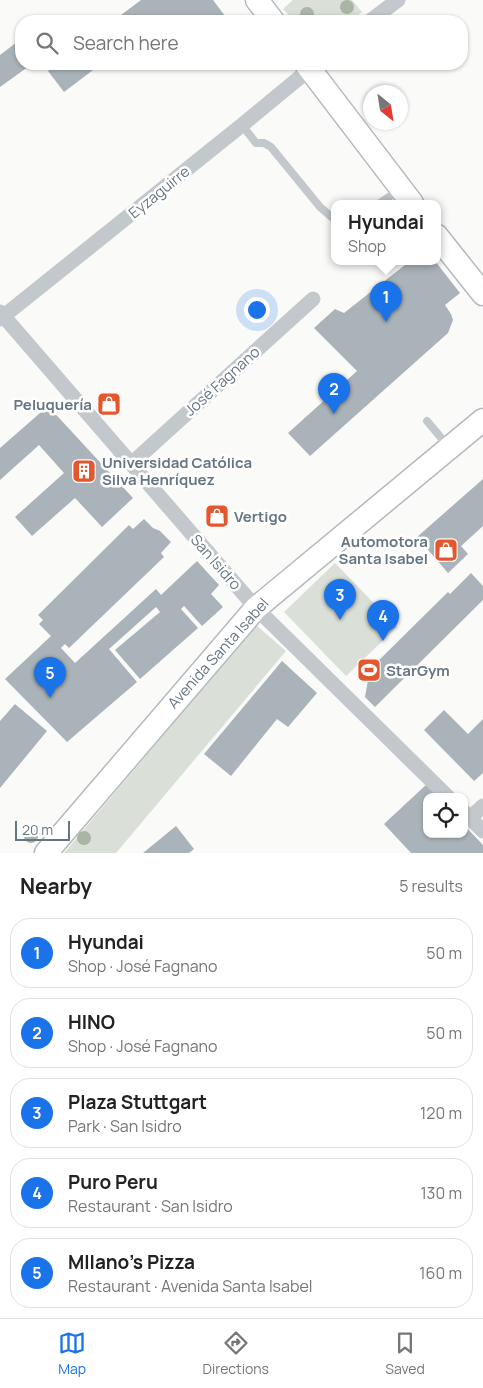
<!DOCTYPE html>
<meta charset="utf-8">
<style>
body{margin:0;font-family:Manrope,sans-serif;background:#f6f6f6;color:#222}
.controls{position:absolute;right:15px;bottom:15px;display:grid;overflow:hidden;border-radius:10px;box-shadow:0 1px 4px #0004}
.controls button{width:45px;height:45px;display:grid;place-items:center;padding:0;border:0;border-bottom:1px solid #e0e0e0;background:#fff;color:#222;font:25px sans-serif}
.compass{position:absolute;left:363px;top:85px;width:45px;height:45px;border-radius:50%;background:#fff;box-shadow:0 1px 4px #0004;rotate:150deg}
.scale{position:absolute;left:15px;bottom:12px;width:55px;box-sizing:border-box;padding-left:5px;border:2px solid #657683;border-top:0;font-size:14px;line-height:18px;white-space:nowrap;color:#657683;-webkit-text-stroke:4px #fff;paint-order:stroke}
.you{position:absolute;left:256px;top:309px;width:18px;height:18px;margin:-12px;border:4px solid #fff;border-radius:50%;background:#1a73e8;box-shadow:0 0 0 8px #1a73e833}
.badge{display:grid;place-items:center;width:32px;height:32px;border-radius:50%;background:#1a73e8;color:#fff;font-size:16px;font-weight:700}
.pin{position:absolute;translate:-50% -41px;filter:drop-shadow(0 1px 2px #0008)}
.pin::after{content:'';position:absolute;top:26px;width:18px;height:15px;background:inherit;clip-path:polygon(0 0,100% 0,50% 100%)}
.popup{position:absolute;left:331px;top:200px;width:110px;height:65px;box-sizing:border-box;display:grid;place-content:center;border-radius:10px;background:#fff;filter:drop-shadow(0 1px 4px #0005);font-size:16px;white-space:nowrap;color:#767676}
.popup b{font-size:19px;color:#222}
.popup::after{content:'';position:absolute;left:50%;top:100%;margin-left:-10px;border:10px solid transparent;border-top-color:#fff}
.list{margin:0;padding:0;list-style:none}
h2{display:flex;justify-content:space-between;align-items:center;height:65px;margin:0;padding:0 20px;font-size:21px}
h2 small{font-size:16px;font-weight:400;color:#767676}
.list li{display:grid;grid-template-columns:32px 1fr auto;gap:15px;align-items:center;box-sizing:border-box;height:70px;margin:0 10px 10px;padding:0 10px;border:1px solid #e0e0e0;border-radius:20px}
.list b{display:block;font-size:19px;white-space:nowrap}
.list p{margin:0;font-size:16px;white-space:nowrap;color:#767676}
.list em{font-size:16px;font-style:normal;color:#767676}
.icon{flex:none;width:28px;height:28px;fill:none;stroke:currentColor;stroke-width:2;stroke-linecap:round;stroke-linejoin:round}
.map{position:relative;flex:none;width:483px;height:853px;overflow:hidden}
.search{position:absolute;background:#fff;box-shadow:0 1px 4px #0004;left:15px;right:15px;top:15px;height:55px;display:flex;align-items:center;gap:12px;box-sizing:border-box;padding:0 18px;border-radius:20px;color:#767676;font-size:19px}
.sheet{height:465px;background:#fff}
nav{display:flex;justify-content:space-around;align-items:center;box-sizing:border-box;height:70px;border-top:1px solid #e0e0e0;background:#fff;font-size:14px;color:#767676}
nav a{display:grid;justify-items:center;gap:2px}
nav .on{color:#1a73e8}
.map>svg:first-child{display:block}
</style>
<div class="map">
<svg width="483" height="853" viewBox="0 0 483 853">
<rect width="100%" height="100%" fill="#fafaf8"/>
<!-- green -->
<path fill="#dadfd7" d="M293,0h59l10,12 -11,9h-57l-11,-12z
M335,563l62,64 -51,49 -62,-64z
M256,625l30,26 -170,202h-52z"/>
<!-- building -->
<path fill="#aab3b9" d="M141,0h72l15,20 -2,1h-57l-5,-6 -8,6h-43z
M21,39v25h11l-32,23v-32z
M57,64h44l-37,28 -16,-21z
M410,261h25l25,32 -15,12 6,9 2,6 -5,13 -138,123 -22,-23 69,-62 -43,-43 21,-19 9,4z
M48,406l85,92 -31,29 -27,-29 -43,38 -17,-19 49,-44 -25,-28 -39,35v-32z
M483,479v47l-22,20 7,8 -20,19 -31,-36z
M144,519l9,9 7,3 11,11 -10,11 3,4 -95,91 -4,-4 -4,4 14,15 81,-74 5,6 36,-34 22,24 -8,9 12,13 -21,19 -18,-20 -3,3 17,19 -58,51 -25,-29 45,-38 -4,-5 -47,42 28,33 -70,60 -62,-63 46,-43 -12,-12 4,-4 -5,-5 91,-90 4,4z
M471,573l12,13v14l-108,107 -10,-10 5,-28 78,-77 2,2z
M282,661l35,32 -29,34 -11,-8 -46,57 -27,-22z
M15,704l32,27 -47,57v-67z
M444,710l24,24 15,-15v54l-9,8 -50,-51z
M427,784l12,13h-12v37h37v-9l19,20v8h-72l-27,-29z
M176,826l18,23 -5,4h-46z"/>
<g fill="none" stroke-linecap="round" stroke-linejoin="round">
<!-- secondary casing -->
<g stroke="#b3babf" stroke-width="25">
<path id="secondary" d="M257,0l16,21
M306,64l106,139
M437,236l46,58
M46,853l210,-245 227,-188"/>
</g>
<!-- service -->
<path stroke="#c3c8cc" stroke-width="8" d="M242,125l14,18h8l7,4 49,60 15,13
M380,203l19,-13
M427,421l21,25"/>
<!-- minor -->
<path stroke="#c3c8cc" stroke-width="15" d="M370,21l28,-21
M0,312l256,296 192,189
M0,319l242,-194 74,-61
M131,464l182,-165
M464,812l19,19
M470,818l13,-12"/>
<!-- secondary -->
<use href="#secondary" stroke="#fff" stroke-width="22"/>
</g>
<!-- trees -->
<g fill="#aab4a7">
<circle cx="347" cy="7" r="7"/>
<circle cx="307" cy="14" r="7"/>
<circle cx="31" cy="836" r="7"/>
<circle cx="84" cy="838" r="7"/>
</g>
<!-- icons -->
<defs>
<g id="shop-square" transform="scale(1.25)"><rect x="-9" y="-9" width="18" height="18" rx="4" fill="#e4572e" stroke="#fff"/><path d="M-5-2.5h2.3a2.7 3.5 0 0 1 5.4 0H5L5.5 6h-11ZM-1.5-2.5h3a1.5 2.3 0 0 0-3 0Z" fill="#fff"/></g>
<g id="building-square" transform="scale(1.25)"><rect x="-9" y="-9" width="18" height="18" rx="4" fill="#e4572e" stroke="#fff"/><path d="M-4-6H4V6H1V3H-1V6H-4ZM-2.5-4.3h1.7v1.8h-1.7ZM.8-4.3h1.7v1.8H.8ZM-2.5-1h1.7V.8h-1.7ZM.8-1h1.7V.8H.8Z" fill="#fff"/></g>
<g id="stadium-square" transform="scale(1.25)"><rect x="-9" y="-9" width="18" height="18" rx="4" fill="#e4572e" stroke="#fff"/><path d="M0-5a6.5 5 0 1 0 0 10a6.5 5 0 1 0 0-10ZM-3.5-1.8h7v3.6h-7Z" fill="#fff"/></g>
</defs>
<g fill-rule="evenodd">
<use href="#shop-square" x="109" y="404"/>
<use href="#building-square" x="84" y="471"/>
<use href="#shop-square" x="217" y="516"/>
<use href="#shop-square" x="446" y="550"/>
<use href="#stadium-square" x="369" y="670"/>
</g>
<g text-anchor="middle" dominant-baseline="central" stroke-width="5" stroke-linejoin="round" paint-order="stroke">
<!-- street labels -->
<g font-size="15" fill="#657683" stroke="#fff">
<text transform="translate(159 192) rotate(-39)">Eyzaguirre</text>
<text transform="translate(222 381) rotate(-42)">José Fagnano</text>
<text transform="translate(216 562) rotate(49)">San Isidro</text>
<text transform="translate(218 653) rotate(-48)">Avenida Santa Isabel</text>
</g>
<!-- poi labels -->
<g font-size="15" font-weight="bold" fill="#657683" stroke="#fff" text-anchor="start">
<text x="92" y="404" text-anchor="end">Peluquería</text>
<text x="102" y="462">Universidad Católica<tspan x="102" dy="17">Silva Henríquez</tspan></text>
<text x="234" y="516">Vertigo</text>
<text x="428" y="541" text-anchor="end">Automotora<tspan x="428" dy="17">Santa Isabel</tspan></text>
<text x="386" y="670">StarGym</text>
</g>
</g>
</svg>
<div class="controls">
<button><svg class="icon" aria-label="locate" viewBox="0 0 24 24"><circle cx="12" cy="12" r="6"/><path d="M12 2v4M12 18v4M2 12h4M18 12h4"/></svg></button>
</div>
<svg class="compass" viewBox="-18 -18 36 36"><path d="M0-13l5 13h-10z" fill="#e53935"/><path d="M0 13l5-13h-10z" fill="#767676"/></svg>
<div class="scale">20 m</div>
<div class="you"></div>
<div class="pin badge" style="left:386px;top:322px">1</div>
<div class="popup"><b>Hyundai</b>Shop</div>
<div class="pin badge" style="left:334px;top:414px">2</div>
<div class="pin badge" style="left:340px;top:620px">3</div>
<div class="pin badge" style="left:383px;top:641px">4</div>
<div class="pin badge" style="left:50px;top:698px">5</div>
<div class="search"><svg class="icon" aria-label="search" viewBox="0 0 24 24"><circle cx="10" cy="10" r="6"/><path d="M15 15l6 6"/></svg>Search here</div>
</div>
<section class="sheet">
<h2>Nearby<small>5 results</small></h2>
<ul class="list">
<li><span class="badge">1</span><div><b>Hyundai</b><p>Shop · José Fagnano</p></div><em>50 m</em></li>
<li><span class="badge">2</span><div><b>HINO</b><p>Shop · José Fagnano</p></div><em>50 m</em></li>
<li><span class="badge">3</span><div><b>Plaza Stuttgart</b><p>Park · San Isidro</p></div><em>120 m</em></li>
<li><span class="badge">4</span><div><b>Puro Peru</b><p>Restaurant · San Isidro</p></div><em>130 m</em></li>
<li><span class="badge">5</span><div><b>MIlano's Pizza</b><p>Restaurant · Avenida Santa Isabel</p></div><em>160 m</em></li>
</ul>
</section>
<nav>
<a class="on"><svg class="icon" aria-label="map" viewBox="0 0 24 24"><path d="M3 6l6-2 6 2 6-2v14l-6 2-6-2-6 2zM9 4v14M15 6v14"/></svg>Map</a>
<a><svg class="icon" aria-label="directions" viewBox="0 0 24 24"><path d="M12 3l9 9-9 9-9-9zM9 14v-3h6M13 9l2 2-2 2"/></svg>Directions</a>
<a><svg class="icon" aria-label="saved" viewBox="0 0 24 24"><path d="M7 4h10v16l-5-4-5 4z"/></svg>Saved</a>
</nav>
